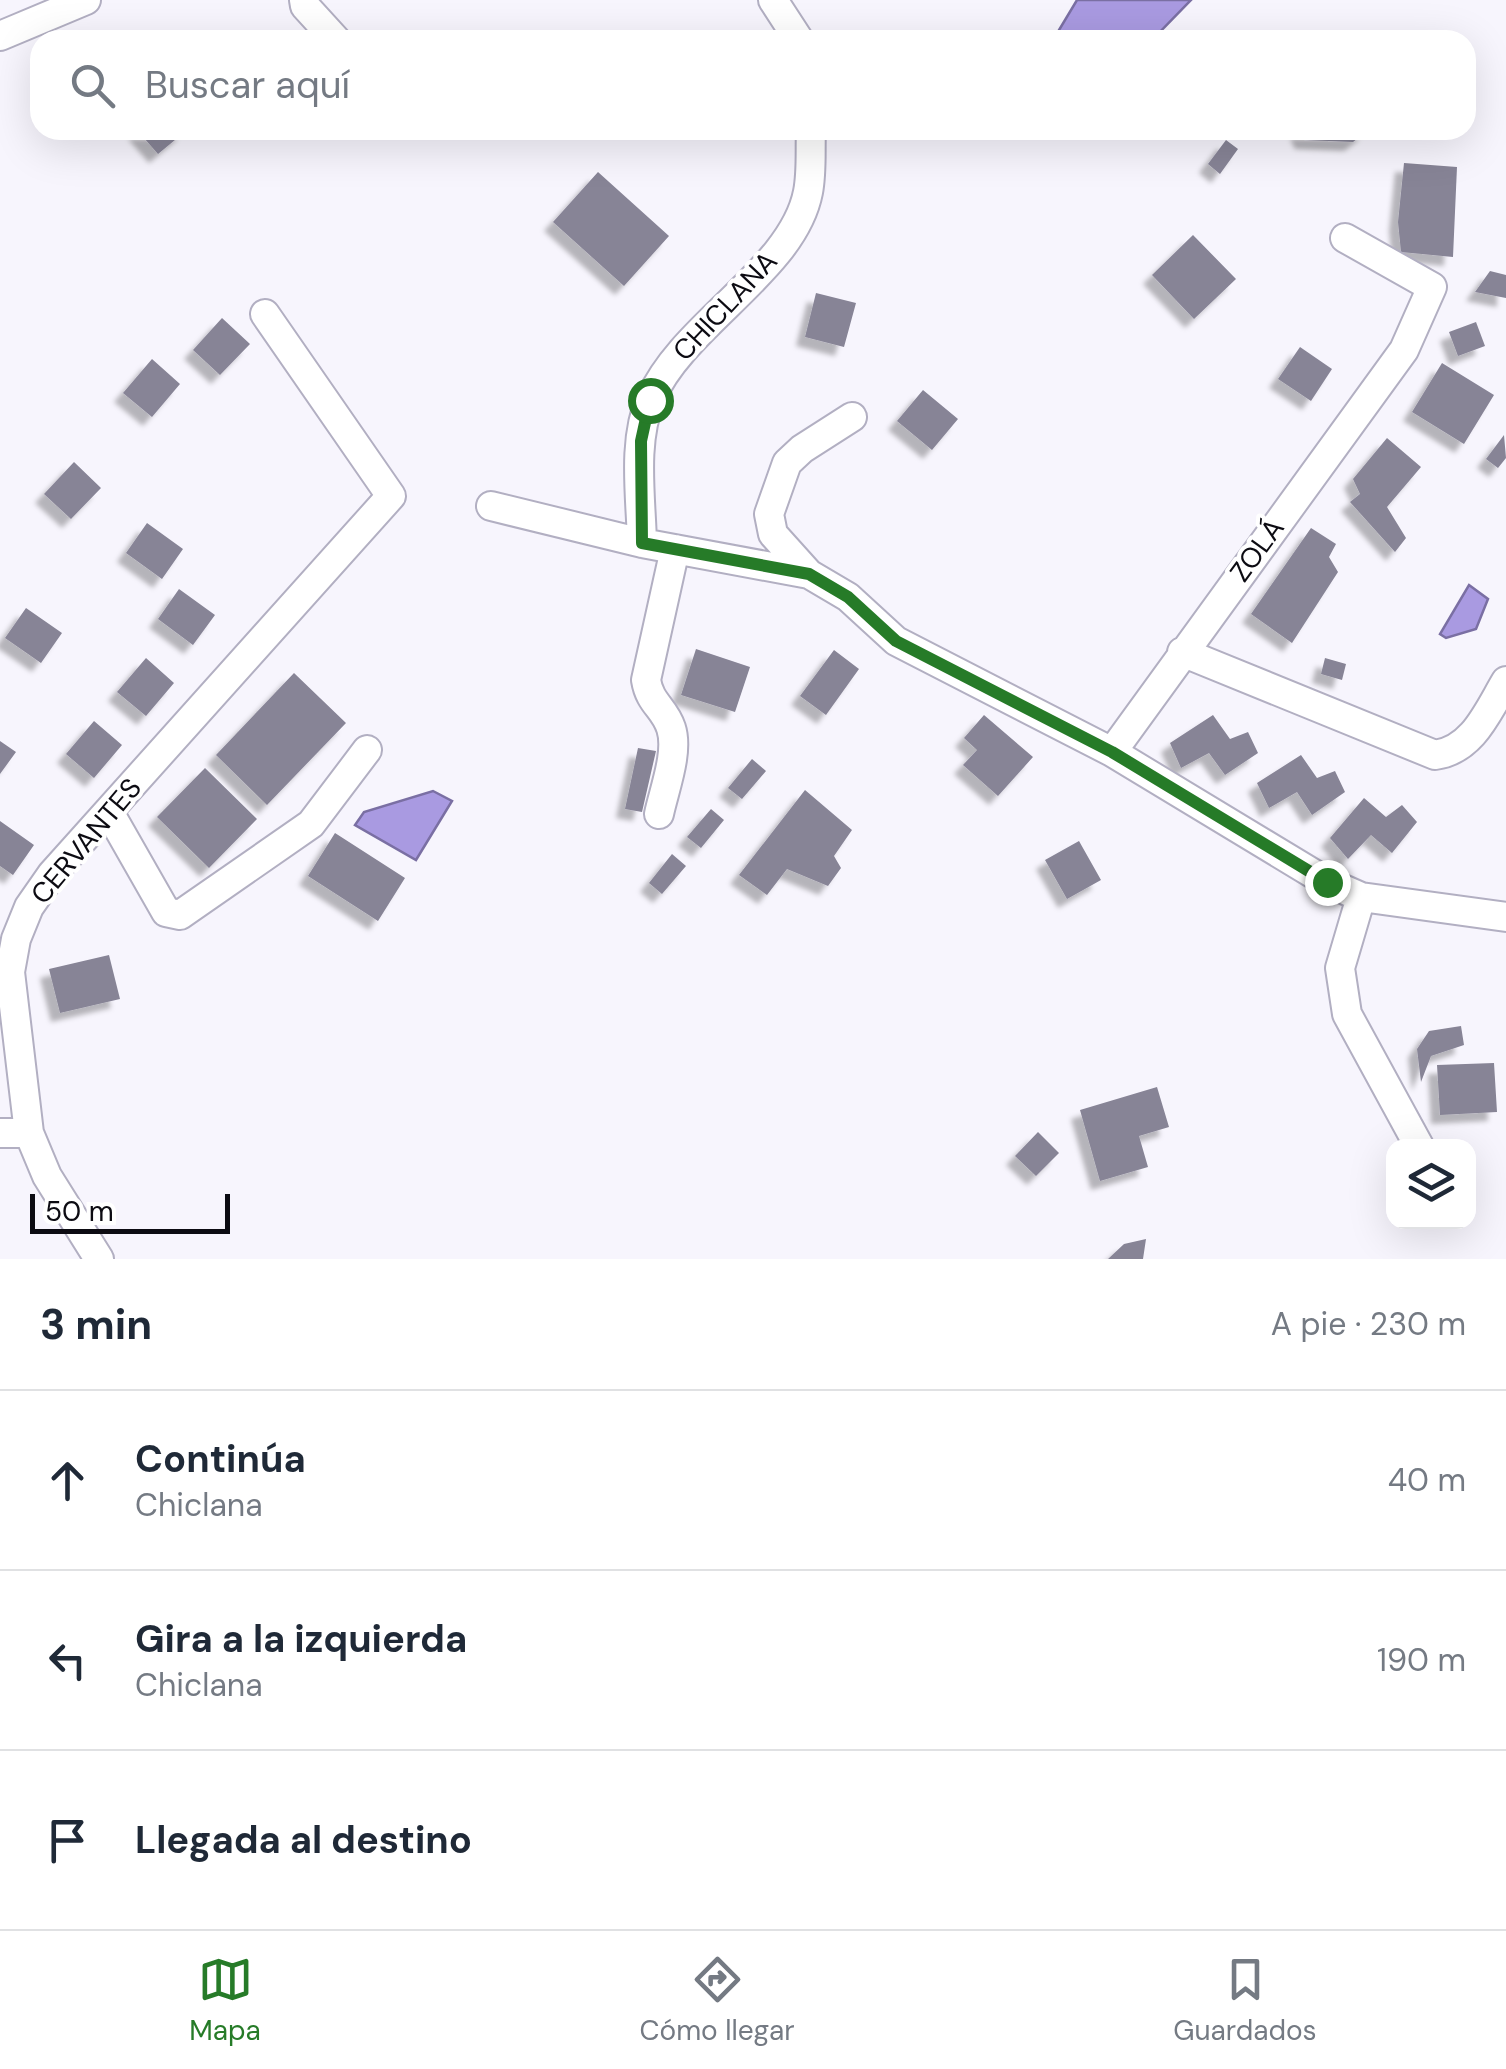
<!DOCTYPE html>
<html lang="es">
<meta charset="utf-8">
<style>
body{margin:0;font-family:"DM Sans",sans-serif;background:#f6f6f7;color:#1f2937}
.controls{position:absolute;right:30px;bottom:30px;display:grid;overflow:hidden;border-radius:20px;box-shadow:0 10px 40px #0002}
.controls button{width:90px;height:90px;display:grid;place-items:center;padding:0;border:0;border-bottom:2px solid #e0e1e3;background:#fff;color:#1f2937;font:50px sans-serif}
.scale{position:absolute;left:30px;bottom:25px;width:200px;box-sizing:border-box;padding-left:10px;border:5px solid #0c0b12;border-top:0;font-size:28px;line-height:35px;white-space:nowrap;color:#0c0b12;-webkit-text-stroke:8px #fff;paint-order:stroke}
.stop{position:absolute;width:30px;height:30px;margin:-22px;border:8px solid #267b28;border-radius:50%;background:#fff}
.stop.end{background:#267b28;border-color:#fff;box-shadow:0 2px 10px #0008}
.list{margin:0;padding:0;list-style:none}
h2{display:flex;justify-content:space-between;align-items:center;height:130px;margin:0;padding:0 40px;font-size:42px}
h2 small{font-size:32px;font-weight:400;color:#747a83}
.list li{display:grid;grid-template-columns:65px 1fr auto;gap:30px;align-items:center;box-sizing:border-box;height:180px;padding:0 40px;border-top:2px solid #e0e1e3}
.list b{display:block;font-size:38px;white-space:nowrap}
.list p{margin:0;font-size:32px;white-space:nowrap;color:#747a83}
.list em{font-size:32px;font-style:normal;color:#747a83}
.icon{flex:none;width:55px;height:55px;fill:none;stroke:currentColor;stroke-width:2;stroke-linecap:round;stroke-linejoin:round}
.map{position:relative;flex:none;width:1506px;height:1259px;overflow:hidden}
.search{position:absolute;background:#fff;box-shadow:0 10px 40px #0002;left:30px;right:30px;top:30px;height:110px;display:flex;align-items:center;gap:25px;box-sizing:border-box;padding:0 35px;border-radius:30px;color:#747a83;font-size:38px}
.sheet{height:670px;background:#fff}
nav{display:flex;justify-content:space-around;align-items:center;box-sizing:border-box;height:140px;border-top:2px solid #e0e1e3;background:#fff;font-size:28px;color:#747a83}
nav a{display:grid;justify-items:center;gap:5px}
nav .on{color:#267b28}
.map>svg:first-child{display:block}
</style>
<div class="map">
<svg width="1506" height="1259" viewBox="0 0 1506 1259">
<defs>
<filter id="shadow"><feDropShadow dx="-9" dy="9" stdDeviation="2.5" flood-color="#0004"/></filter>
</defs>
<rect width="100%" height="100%" fill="#f7f5fd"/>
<!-- water -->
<path fill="#a99ae1" stroke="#7a6fa3" stroke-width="2.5" d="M1077,0h114l-39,40h-99z
M1469,585l19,14 -12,30 -30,9 -6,-4z
M433,791l19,10 -36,59 -61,-35 9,-13z"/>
<!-- building -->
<path fill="#878496" filter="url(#shadow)" d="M137,130h50l-29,24z
M1299,130h70l-16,12 -49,-2z
M1226,140l12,9 -18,25 -12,-10z
M1404,163l53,4 -4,90 -52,-5 -3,-30z
M598,172l71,64 -45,50 -71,-64z
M1193,235l43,44 -42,40 -42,-44z
M1490,271l16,4v23l-31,-6z
M816,293l40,10 -12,44 -39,-10z
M222,318l28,26 -30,31 -27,-25z
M1476,322l9,24 -27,10 -9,-24z
M1300,347l32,22 -21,32 -33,-22z
M152,359l28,25 -28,33 -29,-24z
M1442,363l52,32 -30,49 -52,-32z
M923,390l35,29 -26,31 -35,-29z
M1504,435l2,23 -8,10 -12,-9z
M1387,438l34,29 -34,40 19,31 -11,14 -45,-50 10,-8 -7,-15z
M74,462l27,26 -30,31 -27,-25z
M147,523l36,26 -21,30 -36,-26z
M1311,528l25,16 -7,13 9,15 -46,71 -41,-29z
M179,589l36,26 -22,30 -35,-26z
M26,608l36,25 -21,30 -36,-25z
M696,649l54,18 -15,45 -54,-17z
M834,650l25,19 -33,46 -26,-19z
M146,658l28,25 -28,33 -29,-24z
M1325,658l21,6 -4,16 -21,-6z
M294,673l52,50 -79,82 -51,-50z
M984,715l49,42 -35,39 -35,-31 14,-15 -13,-12z
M1213,715l17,24 18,-7 10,21 -33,22 -16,-22 -28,15 -11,-25z
M94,721l28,24 -28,33 -28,-24z
M0,741l16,11 -16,22z
M638,748l18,3 -14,61 -17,-3z
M1301,755l16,23 18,-7 10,21 -33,23 -15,-23 -28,16 -12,-25z
M752,759l14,12 -24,28 -14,-11z
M205,768l52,51 -48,49 -52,-51z
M805,790l47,40 -18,26 7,12 -13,18 -41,-17 -20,26 -28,-20z
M1364,798l22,19 16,-12 15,17 -25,31 -21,-18 -23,24 -18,-21z
M711,809l13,11 -23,28 -14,-11z
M0,821l34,24 -21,30 -13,-9z
M335,833l70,45 -27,43 -70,-45z
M1079,841l22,39 -34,19 -22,-39z
M672,854l14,12 -24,28 -13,-11z
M109,955l11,44 -60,14 -11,-44z
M1461,1026l3,19 -33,11 -10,26 -4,-33 12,-18z
M1494,1063l3,49 -57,3 -3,-50z
M1157,1087l12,40 -30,9 9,31 -48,14 -20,-71z
M1038,1132l21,21 -23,23 -21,-20z
M1146,1239l-3,20h-35l16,-15z"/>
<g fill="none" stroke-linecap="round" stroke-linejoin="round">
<!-- minor casing -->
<g stroke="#b2afc2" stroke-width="32">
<path id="minor" d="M304,0l1,6 31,34
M773,0l26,40
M0,36l86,-36
M491,506l151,37 167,31 39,23 48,44 216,111 215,130 34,15 145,20
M642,543c-1,-45 -10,-102 9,-145 32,-74 142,-128 157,-206 4,-20 2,-42 3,-62
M809,574l-36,-40 -4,-20 18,-51 15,-14 50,-32
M1182,652l253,103c38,-5 53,-44 71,-74
M1112,752l292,-402 28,-63 -87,-49
M109,812l57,100 14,3 131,-91 56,-74
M659,814c5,-24 20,-62 12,-86 -7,-21 -21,-24 -25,-48l29,-131
M1361,897l-21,71 7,46 72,132
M0,1133h29
M99,1259l-52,-83 -18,-43 -19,-161 6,-33 13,-32 23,-33 339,-378 -126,-182"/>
</g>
<!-- minor -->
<use href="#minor" stroke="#fff" stroke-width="28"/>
</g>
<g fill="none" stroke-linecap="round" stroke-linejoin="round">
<!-- route -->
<path stroke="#267b28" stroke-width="12" d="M650,400l-9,41 1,102 167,31 39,23 48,44 216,111 215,130"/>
</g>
<g text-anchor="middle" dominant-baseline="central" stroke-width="8" stroke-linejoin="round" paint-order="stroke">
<!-- street labels -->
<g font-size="28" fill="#0c0b12" stroke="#fff">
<text transform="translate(725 306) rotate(-47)">CHICLANA</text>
<text transform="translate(1257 550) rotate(-54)">ZOLÁ</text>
<text transform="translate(86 841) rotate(-50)">CERVANTES</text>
</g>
</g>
</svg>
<div class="controls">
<button><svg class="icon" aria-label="layers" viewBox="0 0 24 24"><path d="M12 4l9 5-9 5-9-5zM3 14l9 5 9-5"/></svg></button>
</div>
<div class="scale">50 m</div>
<div class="stop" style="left:650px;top:400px"></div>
<div class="stop end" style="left:1327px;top:882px"></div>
<div class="search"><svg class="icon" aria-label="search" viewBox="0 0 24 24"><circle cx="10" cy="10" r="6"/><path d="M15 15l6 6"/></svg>Buscar aquí</div>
</div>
<section class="sheet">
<h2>3 min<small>A pie · 230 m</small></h2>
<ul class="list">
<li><svg class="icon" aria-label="ahead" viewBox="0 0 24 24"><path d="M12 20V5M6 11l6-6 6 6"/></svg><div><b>Continúa</b><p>Chiclana</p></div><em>40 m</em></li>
<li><svg class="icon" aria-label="left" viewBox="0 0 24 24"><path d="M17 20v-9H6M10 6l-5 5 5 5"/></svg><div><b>Gira a la izquierda</b><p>Chiclana</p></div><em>190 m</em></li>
<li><svg class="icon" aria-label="arrive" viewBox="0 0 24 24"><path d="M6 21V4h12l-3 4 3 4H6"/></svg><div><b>Llegada al destino</b></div></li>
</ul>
</section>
<nav>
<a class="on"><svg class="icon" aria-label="map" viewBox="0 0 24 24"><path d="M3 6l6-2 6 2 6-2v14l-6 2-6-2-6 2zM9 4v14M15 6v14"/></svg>Mapa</a>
<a><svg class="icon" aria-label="directions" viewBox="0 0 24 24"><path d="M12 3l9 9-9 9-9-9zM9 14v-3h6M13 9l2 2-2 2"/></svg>Cómo llegar</a>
<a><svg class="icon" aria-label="saved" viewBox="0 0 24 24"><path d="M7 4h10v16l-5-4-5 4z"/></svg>Guardados</a>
</nav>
